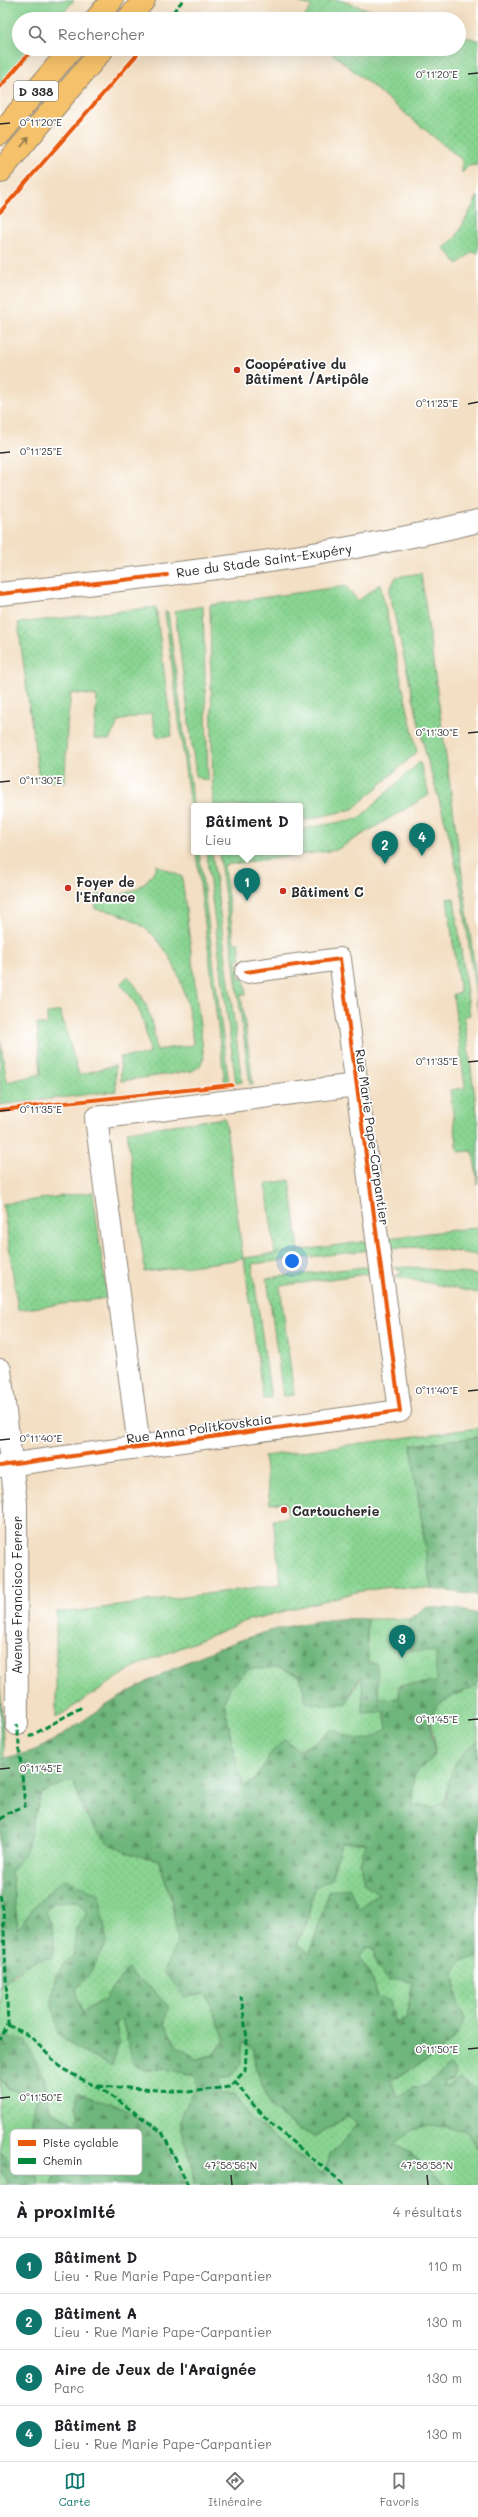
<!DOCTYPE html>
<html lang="fr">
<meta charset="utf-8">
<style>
body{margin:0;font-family:Mali,sans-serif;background:#f6f6f6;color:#202124}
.you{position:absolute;left:292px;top:1261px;width:14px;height:14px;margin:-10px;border:3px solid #fff;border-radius:50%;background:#1a73e8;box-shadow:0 0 0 6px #1a73e833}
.badge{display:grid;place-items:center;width:26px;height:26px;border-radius:50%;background:#0f766e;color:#fff;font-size:13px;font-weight:700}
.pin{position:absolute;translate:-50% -33px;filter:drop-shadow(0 1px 2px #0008)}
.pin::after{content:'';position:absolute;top:21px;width:14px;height:12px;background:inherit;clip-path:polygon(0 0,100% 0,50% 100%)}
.popup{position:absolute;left:191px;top:803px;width:112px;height:52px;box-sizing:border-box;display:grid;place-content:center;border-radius:4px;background:#fff;filter:drop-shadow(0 1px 3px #0005);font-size:13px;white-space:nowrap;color:#757577}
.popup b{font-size:15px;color:#202124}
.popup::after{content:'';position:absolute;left:50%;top:100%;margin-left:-8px;border:8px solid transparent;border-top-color:#fff}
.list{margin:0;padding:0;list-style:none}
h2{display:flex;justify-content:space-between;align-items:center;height:52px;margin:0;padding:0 16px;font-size:17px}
h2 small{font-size:13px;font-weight:400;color:#757577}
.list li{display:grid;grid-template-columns:26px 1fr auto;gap:12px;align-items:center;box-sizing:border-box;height:56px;padding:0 16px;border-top:1px solid #e0e0e0}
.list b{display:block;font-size:15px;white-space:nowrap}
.list p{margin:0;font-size:13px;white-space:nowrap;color:#757577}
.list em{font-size:13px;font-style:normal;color:#757577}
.icon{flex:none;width:22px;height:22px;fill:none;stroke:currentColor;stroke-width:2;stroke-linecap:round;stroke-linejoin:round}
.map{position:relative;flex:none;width:478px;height:2185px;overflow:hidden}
.search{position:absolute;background:#fff;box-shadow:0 4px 16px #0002;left:12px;right:12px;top:12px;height:44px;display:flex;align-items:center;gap:10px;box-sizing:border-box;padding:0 14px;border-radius:22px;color:#757577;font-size:15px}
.sheet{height:276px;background:#fff}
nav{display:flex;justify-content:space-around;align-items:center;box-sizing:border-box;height:56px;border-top:1px solid #e0e0e0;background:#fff;font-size:11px;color:#757577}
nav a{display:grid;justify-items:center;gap:2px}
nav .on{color:#0f766e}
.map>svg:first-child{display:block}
</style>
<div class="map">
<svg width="478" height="2185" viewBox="0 0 478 2185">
<defs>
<pattern id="grass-dots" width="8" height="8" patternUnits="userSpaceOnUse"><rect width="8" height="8" fill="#89d491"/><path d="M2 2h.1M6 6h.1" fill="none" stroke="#76b67d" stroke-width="1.8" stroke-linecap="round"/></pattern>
<pattern id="forest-firs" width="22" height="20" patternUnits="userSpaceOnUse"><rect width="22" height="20" fill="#6eb67b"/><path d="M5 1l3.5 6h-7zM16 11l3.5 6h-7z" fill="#5b9465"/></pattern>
<pattern id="park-crowns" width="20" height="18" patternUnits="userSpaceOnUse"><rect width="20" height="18" fill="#89d491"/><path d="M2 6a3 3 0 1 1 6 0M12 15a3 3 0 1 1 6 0" fill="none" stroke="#76b67d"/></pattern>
<pattern id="garden-furrows" width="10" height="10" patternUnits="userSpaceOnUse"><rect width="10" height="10" fill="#89d491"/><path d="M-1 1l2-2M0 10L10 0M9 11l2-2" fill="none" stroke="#76b67d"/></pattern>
</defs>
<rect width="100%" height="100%" fill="#fff"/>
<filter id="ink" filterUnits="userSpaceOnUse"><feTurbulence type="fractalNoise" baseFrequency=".025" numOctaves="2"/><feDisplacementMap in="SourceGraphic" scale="8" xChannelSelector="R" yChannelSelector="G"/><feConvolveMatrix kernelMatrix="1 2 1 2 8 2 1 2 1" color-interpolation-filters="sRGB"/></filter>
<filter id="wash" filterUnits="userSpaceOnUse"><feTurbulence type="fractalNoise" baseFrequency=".012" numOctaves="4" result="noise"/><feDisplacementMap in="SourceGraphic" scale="16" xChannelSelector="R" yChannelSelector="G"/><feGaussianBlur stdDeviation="0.9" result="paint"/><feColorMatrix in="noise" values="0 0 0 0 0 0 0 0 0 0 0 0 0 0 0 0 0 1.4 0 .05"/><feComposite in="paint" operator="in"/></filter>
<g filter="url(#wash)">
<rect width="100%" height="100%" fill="#f3dfc3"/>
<!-- grass -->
<path fill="url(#grass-dots)" stroke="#5a805e" d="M289,0h50l58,19h-94l9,-13z
M459,35l19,5v125l-10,1 -6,7v-13l-135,-111h132z
M478,196v57l-6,-1 -14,12 -14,-16 12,-11z
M421,573l57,419v20l-16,-117 -12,-57 -24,-83 -37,-164 7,-14z
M380,584l37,168 -64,57 -53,12v-15h-82l-5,-2 -3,-199 136,-19 12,15z
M203,606l5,175 -12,-4 -21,-166z
M156,607l16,129 -15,1 -6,-24 -32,8 -10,19 -15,-1 3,-43 -26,-3 -4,34 -2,55 -26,-2 -21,-157z
M165,612h3l26,200v26z
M420,762l9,33 -93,55 -112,15 10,78h5l2,15 -4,1 2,19h5l2,16 -5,1 12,89h-3l-31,-232h81v-20l7,-4 51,-9z
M196,852h3l30,232h-4z
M206,852h6l30,230 -6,1z
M157,865l25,12 22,182 -5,8 -7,4 -71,10 -1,-24 29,-3c-3,-29 -8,-49 -29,-70l8,-8c18,22 26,45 28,74l37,-5c-5,-62 -26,-129 -98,-136l1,-15c26,5 50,-4 61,-29z
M454,898l16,117 -6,2 14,103v65l-5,-34 -15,1 -8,-62 15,-2 -12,-94 7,-1 -13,-94z
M60,1011l19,64 36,-10 1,26 -116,14v-66l7,43 34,-8 -4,-50 10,1v-11z
M225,1118l18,141 -98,13 -18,-141z
M93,1192l14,106 -89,12 -15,-106z
M478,1227v28l-54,-8 -33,1 -2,-10z
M369,1241l1,9 -118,14 19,134 -8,1 -19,-141z
M372,1266l1,7 -93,13 14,109 -11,1 -16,-118z
M410,1267l68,8v18l-83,-17 8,-4 -10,-4z
M478,1428v9l-67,8 20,144 -41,-2 -34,5 -110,29 -112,46 -78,51v-106l24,-1 201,-27 -8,-64 15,-3 -2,-15 -16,2 -6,-48z
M279,1668l21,8 6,25 40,2 16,-28 2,38 19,-2 5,18c-25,16 -30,12 -55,0 -25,20 -31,21 -63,25l-14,25 -12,8 -10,-34 -10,-51 7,-16 18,-17z
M0,1677l4,81 -4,1z
M478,1684v57c-18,13 -32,36 -31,57l-11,9 -24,-2c1,-8 -1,-23 3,-30 4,-8 16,-12 19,-20 3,-11 -1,-20 -3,-30 -5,-24 34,-32 47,-41z
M73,1778l11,35 37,37 38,10 12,38 7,41 -14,33 43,22 18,45 -12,16 -16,4 -20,-13 -13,-22 -60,-24 -22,12 -6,-23 15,-17 8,-77 -62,8 -19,27 -7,-59 16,-22 6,-29 9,-27z
M341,1843h26l-7,20 4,20 15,11 -21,15 -9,-20 -39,64 -14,-8 11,-23 7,-35 17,-8z
M76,1901l12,11 -12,17 -2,25 -18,20 -4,27 67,41 -3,-17 6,-7 11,45 13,7 19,-1 30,6 3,11c-4,9 -15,20 -17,30 -5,22 16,40 13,69h-8l-9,-18 -99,-74 -3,13 5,9 -5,8 -25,-12 -6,-33 -44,-41v-48l6,-9 9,-4 10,-11 20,-7 10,-10 -3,-23 -6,-13 8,-10z
M366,1947l8,1 3,19 24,12 12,4 -7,35 -11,6 -1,-12 -17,-16c-1,-14 -12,-27 -17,-40z
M476,1956l2,2v128l-3,3 -29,-2 -5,-5 8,-16 -23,20 -12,1 -17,10 -6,-16 15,-9 58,-52 -6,-14 -4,-34 8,-13z
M242,2041l12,9 1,15 16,43 29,23 15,5 32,-19 11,6 -27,31 -10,20 -69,-54 -19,-26 -14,1v-17l12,-2z
M0,2078l8,12 29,3 -6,34 34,36 -8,9 -5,13h-14l1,-8 -22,-8 -17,-19z
M426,2124l39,6 13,19v36h-33l-35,-33 -17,-7 12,-11z
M0,2169l9,16h-9z"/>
<!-- forest -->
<path fill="url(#forest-firs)" stroke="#4c7053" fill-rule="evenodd" d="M478,1437v158l-47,-6 -20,-144z
M426,1607l31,2 21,5v70c-16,11 -45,13 -48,38 -1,11 7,20 4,33 -3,8 -15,12 -19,20 -4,7 -2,22 -3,30l24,2 11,-9c-1,-23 11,-43 31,-57v217l-16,1 -8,13 4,34 6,14c-11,32 -46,43 -73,61l6,16 17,-10 12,-1 23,-20 7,5 -2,9 -12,2 4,5 15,-8 14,10 3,-3v63l-13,-19c-36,-2 -41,-13 -72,15l17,7 35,33h-251c3,-29 -18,-47 -13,-69 2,-10 13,-21 17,-30l-3,-11 -30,-6 -19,1 -13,-7 -11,-44 -6,6 3,17 -7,24 -30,-14 -24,-18 -6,-33 4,-27 18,-20 2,-25 12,-17 -12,-11 -22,1 -8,10c7,15 11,30 5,46 -18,-1 -41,17 -51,31v-230c12,-3 26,-5 38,-10 24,-12 46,-30 69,-44 74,-45 173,-91 260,-86l1,44h9l2,36 20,-1v-13l37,-3 -26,-31 -1,-32zM279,1668l21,8 6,26 23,4 17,-3 8,-17 8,-11 1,38 21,-2 3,18c-24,16 -29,12 -54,0l-21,16 -13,6 -14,-12 -15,15 -14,25 -12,8 -10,-34 -10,-51 7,-16 18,-17zM73,1779c9,27 19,58 48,71 11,6 26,7 38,10l12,38 7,41 -14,33 21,25 22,-3 18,45 -12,16 -16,4 -20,-13 -13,-22 5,-17 -15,-16 -27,-22 -23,31 -22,12 -6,-23 15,-17 16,-31 -8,-47 -35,-15 -27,24 -19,26 -7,-58 16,-22 6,-29 9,-27zM341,1843h25l-6,20 4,20 15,11 -20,15 -10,-21 -20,3 -19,62 -14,-9 11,-22 7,-34 17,-9zM366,1947l8,1 3,19 12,14 12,-2 12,4 -7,35 -11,6 -5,-23 -13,-5c-1,-14 -12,-27 -17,-40zM243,2042l11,8 1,15 16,43 29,23 15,5 32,-19 11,6 -27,31 -9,20 -70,-54 -19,-26h-13l-1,-16 12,-2 10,-13z
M6,2036l19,4 19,38 6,33 25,12 5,-8 -5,-9 2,-13 49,16 34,24 26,52h-134l5,-13 8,-9 -9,-9 -18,-4 -7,-23 6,-34 -29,-3 -8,-12v-41z
M0,2150l17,19 22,8 -1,8h-29l-9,-16z"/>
<!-- park -->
<path fill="url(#park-crowns)" stroke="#5a805e" d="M367,1619h42l1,32 26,1v30l-37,3v13l-20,1 -2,-36h-9z"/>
<!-- garden -->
<path fill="url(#garden-furrows)" stroke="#5a805e" d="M290,1180l9,71 -24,3 -9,-70z"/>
<!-- pitch -->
<path fill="#89d491" stroke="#5a805e" d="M0,0h74l-16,19h-39v30h14l-33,38z"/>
</g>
<g filter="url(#ink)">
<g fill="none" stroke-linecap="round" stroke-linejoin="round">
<!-- street casing -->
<g stroke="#8f8577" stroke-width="24">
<path id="street" d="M0,594c160,-19 321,-34 478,-73
M0,1370l16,133 1,221
M139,1447l-43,-329 260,-33
M0,1466l400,-55 -60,-452 -94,13"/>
</g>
<!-- primary casing -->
<g stroke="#8f8577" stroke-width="24">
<path id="primary" d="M96,19l16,-19
M128,19l16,-19
M0,134l71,-85
M0,172l103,-123"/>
</g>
<!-- street -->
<use href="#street" stroke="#fff" stroke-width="22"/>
<!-- primary -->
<use href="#primary" stroke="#f5c16b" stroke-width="22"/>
<!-- quiet -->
<path stroke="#00873e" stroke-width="3" stroke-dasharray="6 3" stroke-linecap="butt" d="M167,19l16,-19
M29,1737l53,-30
M0,1820l7,-7 18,-7 -8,-82
M0,1895l3,13 5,117 -8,15
M8,2025l22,11 31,32 45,24 56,40 26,53
M235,2081c29,43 71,71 110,104
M98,2086l90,6 41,-5 16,-16 2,-32 -6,-43"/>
<!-- cycleway casing -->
<g stroke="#fff" stroke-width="6">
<path id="cycleway" d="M0,87l33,-38
M0,212l142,-163
M0,594l167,-19
M0,1110l232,-25
M0,1466l400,-55 -60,-452 -94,13"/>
</g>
<!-- cycleway -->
<use href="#cycleway" stroke="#e8590c" stroke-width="4"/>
</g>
<!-- one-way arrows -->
<defs><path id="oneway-shaft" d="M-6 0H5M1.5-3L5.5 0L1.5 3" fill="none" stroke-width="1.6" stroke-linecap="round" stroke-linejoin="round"/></defs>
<use stroke="#90764b" href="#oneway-shaft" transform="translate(25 142) rotate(-50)"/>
</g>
<!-- ticks -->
<path fill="none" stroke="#2b2b2b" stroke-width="1.5" d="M468,74l10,-1M0,124l10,-1M468,404l10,-2M0,453l10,-1M468,733l10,-1M0,782l10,-1M468,1062l10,-1M0,1111l10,-1M468,1391l10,-1M0,1440l10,-1M468,1720l10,-1M0,1769l10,-1M468,2049l10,-1M0,2098l10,-1M231,2175l1,10M427,2175l1,10"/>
<!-- markers -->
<g fill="#c8321e" stroke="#fff" stroke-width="1.5">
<circle cx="237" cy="370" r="4"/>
<circle cx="68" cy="888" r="4"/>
<circle cx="283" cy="891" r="4"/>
<circle cx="284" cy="1510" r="4"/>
</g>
<g text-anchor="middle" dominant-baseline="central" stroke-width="3.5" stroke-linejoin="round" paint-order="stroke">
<!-- shield labels -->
<rect fill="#fff" stroke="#6b6b6b" stroke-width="1" x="14" y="81" width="44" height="20" rx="3"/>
<g font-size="12" font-weight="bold" fill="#2b2b2b">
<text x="36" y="91">D 338</text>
</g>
<!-- poi labels -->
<g font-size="13" font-weight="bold" fill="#2b2b2b" stroke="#fff" text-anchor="start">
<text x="245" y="363">Coopérative du<tspan x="245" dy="15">Bâtiment /Artipôle</tspan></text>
<text x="76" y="881">Foyer de<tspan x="76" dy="15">l'Enfance</tspan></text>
<text x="291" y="891">Bâtiment C</text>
<text x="292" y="1510">Cartoucherie</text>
</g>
<!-- street labels -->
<g font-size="13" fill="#2b2b2b" stroke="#fff">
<text transform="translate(264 560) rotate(-8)">Rue du Stade Saint-Exupéry</text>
<text transform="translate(373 1137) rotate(82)">Rue Marie Pape-Carpantier</text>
<text transform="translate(199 1428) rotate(-8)">Rue Anna Politkovskaia</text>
<text transform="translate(16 1595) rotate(-90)">Avenue Francisco Ferrer</text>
</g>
</g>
<!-- legend -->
<rect x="10" y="2129" width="132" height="46" rx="6" fill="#fff" stroke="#bfbfbf" stroke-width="1"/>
<rect x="18" y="2140" width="18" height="6" fill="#e8590c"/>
<rect x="18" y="2158" width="18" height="6" fill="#00873e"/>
<g font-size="11" fill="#2b2b2b">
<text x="43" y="2147">Piste cyclable</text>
<text x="43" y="2165">Chemin</text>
</g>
<g font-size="10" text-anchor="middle" fill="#2b2b2b" stroke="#fff" stroke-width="3.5" stroke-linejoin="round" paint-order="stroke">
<text x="437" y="78">0°11'20"E</text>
<text x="41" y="126">0°11'20"E</text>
<text x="437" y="407">0°11'25"E</text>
<text x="41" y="455">0°11'25"E</text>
<text x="437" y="736">0°11'30"E</text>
<text x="41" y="784">0°11'30"E</text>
<text x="437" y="1065">0°11'35"E</text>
<text x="41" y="1113">0°11'35"E</text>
<text x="437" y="1394">0°11'40"E</text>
<text x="41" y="1442">0°11'40"E</text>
<text x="437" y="1723">0°11'45"E</text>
<text x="41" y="1772">0°11'45"E</text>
<text x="437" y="2053">0°11'50"E</text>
<text x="41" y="2101">0°11'50"E</text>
<text x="231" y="2169">47°58'56"N</text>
<text x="427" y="2169">47°58'58"N</text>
</g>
</svg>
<div class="you"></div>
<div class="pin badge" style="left:247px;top:901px">1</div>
<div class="popup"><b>Bâtiment D</b>Lieu</div>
<div class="pin badge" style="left:385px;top:864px">2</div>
<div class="pin badge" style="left:402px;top:1658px">3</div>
<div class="pin badge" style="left:422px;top:856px">4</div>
<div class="search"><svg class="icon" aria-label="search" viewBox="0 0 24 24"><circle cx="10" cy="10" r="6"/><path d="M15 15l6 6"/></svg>Rechercher</div>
</div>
<section class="sheet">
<h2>À proximité<small>4 résultats</small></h2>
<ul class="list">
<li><span class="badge">1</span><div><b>Bâtiment D</b><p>Lieu · Rue Marie Pape-Carpantier</p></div><em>110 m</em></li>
<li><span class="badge">2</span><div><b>Bâtiment A</b><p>Lieu · Rue Marie Pape-Carpantier</p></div><em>130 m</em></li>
<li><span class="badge">3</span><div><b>Aire de Jeux de l'Araignée</b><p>Parc</p></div><em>130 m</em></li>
<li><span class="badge">4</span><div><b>Bâtiment B</b><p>Lieu · Rue Marie Pape-Carpantier</p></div><em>130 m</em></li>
</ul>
</section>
<nav>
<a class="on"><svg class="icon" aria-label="map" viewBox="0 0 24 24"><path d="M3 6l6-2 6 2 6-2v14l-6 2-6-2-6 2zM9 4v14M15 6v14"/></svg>Carte</a>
<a><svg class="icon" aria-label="directions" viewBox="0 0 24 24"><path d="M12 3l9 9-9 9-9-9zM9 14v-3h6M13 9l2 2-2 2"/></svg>Itinéraire</a>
<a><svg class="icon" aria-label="saved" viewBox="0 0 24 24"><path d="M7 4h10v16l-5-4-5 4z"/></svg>Favoris</a>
</nav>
